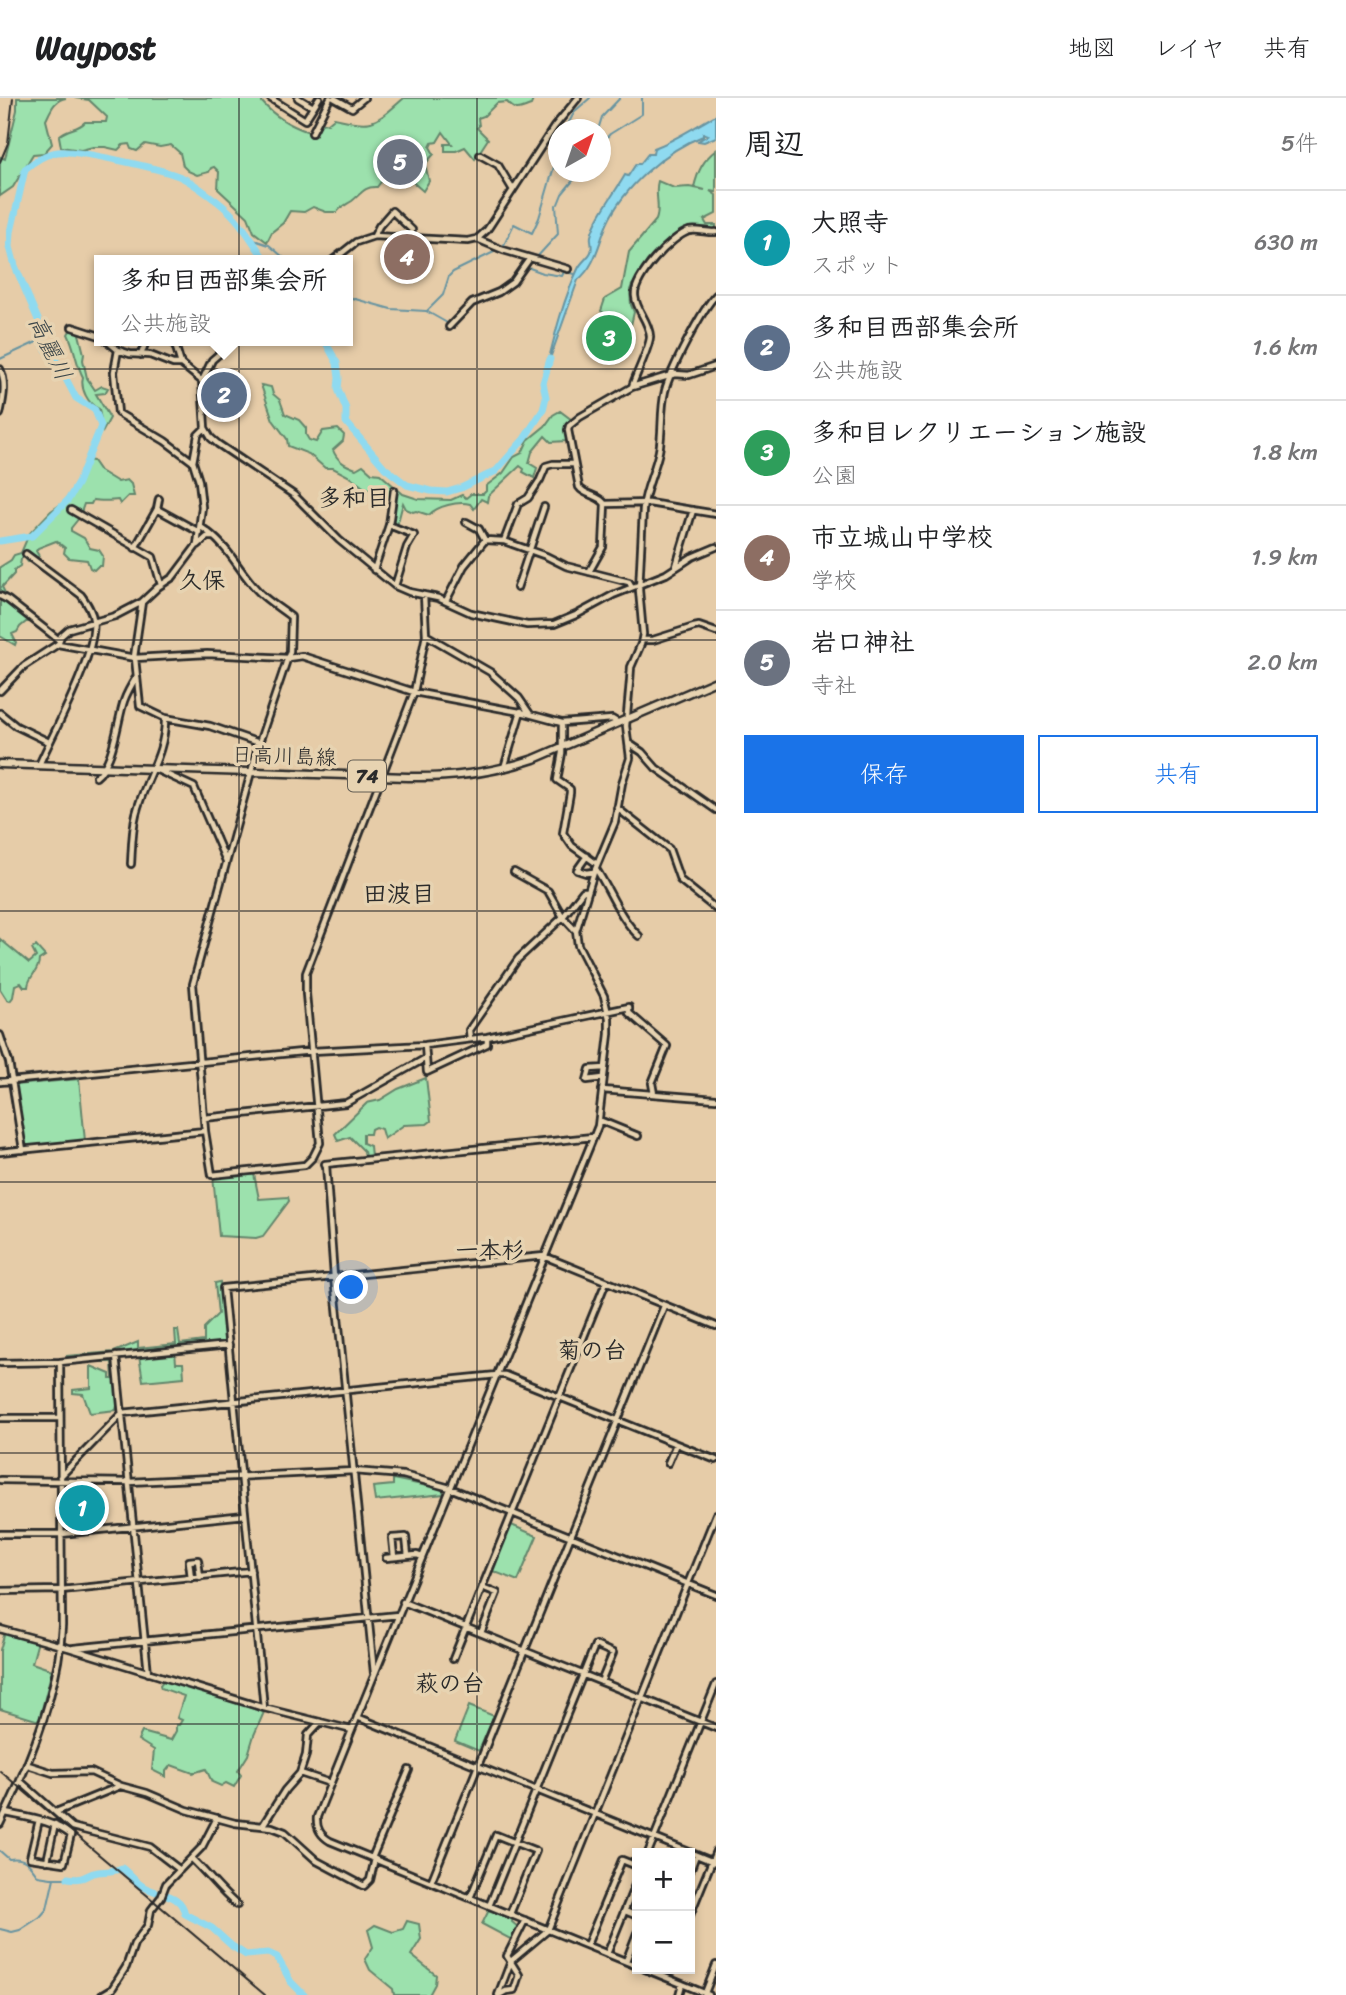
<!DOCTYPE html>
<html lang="ja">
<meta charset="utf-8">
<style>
body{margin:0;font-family:Sriracha,"Klee One",sans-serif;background:#f6f6f6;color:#202124}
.controls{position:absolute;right:21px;bottom:21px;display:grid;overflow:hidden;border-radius:0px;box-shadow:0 4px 10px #0003}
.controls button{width:63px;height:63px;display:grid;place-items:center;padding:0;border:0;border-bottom:2px solid #e0e0e0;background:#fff;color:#202124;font:35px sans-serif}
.compass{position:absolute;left:548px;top:21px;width:63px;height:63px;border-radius:50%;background:#fff;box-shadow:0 4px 10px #0003;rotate:40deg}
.you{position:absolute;left:352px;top:1190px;width:24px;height:24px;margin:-18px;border:5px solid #fff;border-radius:50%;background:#1a73e8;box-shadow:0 0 0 10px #1a73e833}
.badge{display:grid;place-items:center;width:46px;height:46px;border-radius:50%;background:#1a73e8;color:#fff;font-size:23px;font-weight:700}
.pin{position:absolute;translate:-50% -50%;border:4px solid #fff;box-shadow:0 2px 7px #0006}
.popup{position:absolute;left:94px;top:157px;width:259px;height:91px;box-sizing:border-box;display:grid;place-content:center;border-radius:0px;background:#fff;filter:drop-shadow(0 2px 5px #0005);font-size:23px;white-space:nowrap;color:#757577}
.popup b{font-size:26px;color:#202124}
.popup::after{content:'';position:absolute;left:50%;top:100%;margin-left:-14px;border:14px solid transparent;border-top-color:#fff}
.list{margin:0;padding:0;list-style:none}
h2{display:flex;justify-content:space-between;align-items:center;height:91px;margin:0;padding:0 28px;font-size:30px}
h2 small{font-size:23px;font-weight:400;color:#757577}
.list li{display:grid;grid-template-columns:46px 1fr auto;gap:21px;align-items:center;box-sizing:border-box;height:105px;padding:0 28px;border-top:2px solid #e0e0e0}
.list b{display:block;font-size:26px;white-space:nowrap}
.list p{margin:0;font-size:23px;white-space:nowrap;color:#757577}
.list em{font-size:23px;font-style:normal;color:#757577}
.actions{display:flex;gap:14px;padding:21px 28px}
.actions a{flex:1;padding:16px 0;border:2px solid #1a73e8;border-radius:0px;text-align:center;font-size:24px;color:#1a73e8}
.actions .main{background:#1a73e8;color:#fff}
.map{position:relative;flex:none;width:716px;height:1897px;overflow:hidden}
header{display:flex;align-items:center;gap:42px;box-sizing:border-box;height:98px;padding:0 35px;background:#fff;border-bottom:2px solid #e0e0e0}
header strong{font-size:33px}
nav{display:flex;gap:38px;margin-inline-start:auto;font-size:24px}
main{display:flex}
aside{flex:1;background:#fff}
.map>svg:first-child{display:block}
</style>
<header>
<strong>Waypost</strong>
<nav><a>地図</a><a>レイヤ</a><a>共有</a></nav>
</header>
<main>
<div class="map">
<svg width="716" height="1897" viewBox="0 0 716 1897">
<rect width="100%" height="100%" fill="#e6cca8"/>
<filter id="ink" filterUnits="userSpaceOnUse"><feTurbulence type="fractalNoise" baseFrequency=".0143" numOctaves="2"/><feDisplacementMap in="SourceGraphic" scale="14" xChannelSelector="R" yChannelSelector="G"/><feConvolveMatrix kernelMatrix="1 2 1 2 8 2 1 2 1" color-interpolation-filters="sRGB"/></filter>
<g filter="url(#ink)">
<!-- green -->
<path fill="#9ce1ad" stroke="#64866c" stroke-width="2" d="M17,0h49c-12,2 -15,12 -20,22l6,24 -8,9 -11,1 -20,33 -13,9v-39l5,2 12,-49z
M75,0h188l-1,4c12,14 29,24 47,30l4,-6 4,1 3,-3 8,-1 6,-5c40,9 39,7 70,-20h127l2,2 -2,5c-12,4 -14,8 -24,-3l-10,1 -13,13 -6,2 1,8 -2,2 11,11 -13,20 -10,-12 -9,4h-11v-7h7l-9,-12 -6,10 -5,1 -2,4 4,7 -9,10 4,17 -6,10 -15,-13 -4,4 -6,-10 -3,5 -11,1 -7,9c-13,-1 -16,7 -25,14 -6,4 -10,5 -15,11h-11l-13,-5 -9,5 -14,-1 -7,12 -11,9 -5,10 -13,-10 -6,-15 -30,-28 1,-17 -5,-5 -3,1 -2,4 -12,3 -9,-4 -5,-5 -3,-13 -9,-8 -11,2 -15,-3 -8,7 -6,-2 -2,-5 -6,1 -5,5 -13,-3h-12l-12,3 -20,-3 -2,-11c8,-8 19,-6 26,-14h21l1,-5 -18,-17z
M716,52v42l-6,-1 6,4v19l-12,6 3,5h9v4h-29l-27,18 -13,14 -10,19 -5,5 -2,5 1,15 3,7 -3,13 -5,2 2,2 -23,29 -11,-7 10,-36 12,6 -15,-10 4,-12 17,-10 7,-37 27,-32c5,-13 -2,-26 2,-39l16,7 15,-1 16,3 -11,-3c4,-16 9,-27 22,-37z
M71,231l7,1 6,24 -1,6 4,18 8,12 7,-4 6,2 -3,5 -9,1 14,24 -7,13 -4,-22c-11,-5 -19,-20 -16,-32 -7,-13 -8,-29 -15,-43z
M261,287l10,2 2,7 7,6 5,14 14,6 7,8v7l3,5 7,2 7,-11 15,-2 6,6 -1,6 -10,9c4,11 12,15 23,19l7,-4 9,8 8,1 23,20 15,5 33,1 11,-5 4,3 5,-4h12l3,-3v-5l17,-13 11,-16 8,-4 6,-13 17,-14 8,-11 7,-4 12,9 -5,6 -1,15 -15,1 -6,-6 -13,16 -3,11 8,5 -3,10 -11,-6 1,-3 -4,-3 -32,30 -1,6 -6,-3 -7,10 -4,-5c-12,-3 -33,2 -41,11l-13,-4 -3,1 -7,-3 -3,-6 -6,23 -7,-2 6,-23h-6l-8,-8 -19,-6 -11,-9 -19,-10h-8l-16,-14 -21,-8 -1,-7 -14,-19z
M87,362l6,1 7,10 18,11 9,-2 4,4 3,12h-6l-8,8 -2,-4c-6,1 -20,1 -25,0l-2,4h-7l-5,14 -8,10v3l13,7 6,10 9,2 4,6 -1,10h-4l-4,4 -4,-2 -3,-8 -18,-2 -5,-5 1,-5 -9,-7 -18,7 -2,3 3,5 -5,6h-6l-4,-5 -3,2 -1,7 -6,4v4l-12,13 6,12 9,4 3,11h10l1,8h-5l-6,5 -3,5 -5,2 4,8 -1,3 -15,-9v-69l11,-7 3,-5 7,-2 8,-19 22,-23 13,-9 10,-14z
M0,841l29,24 7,-6 -4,-8 4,-3 9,10 -6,4c0,12 -11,17 -11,27h-4l-3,-4 -6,2 -2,12 -3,4 -3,-1 -7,-11z
M426,980l5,43 -4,3 -23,1 -20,14 -3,-10 -6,-2 -4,2 -1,5h-7v9l7,3 1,11 -6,1 -1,-7 -14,-14 -12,4 -3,-7 32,-31 13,-3 18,-11z
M79,981l6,62 -56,6 -5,-3 -9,-59z
M254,1076l5,25 29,-2 1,4 -26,35 -7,2 -37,-2 -6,-60z
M220,1184l5,61 -158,15v-2l47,-4 24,-10v6l38,-4 -1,-14h3l2,14 24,-3v-13l14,-14 -3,-31z
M175,1254l1,11h7l1,14 -41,4 -4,-25z
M115,1260l4,40 -3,12 -26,3 -7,-19 -10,-1v-3l18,-2v-22l19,8v5h3l-1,-17h-17v-2z
M393,1381l44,9 6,2 1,4 -69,7 -2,-14 20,-2z
M509,1426l28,12 -19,45 -28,-11z
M5,1534l33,9 -6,22 20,7 -13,51 -39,-12v-59z
M164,1582l100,32 -10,23 -6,20 -10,16 3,4 -7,12 -8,-4 -5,3 -9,-4 -6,-13 -13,4 -22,-8 -5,6v6l-14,-7 2,-20 -16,-10 4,-8 29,8 5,-9v-6h3l3,-5 -5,-2 7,-22 -23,-8 -1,-3z
M469,1608l25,10 -15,35 -24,-10z
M490,1810l23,10 -1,4 7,6 -7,12 -30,-16z
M407,1823l12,3 2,15 -10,16 25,20 -1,9 -6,11h-35l-1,-6 -23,-19 -5,-11 8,-12 -5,-17 7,-5 18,7 10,-3z"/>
<!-- water -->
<path fill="#8fdaf0" stroke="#6794a1" stroke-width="2" d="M716,17v22l-12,5 -6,-1 10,-6 -5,-2v3c-37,14 -80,52 -96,88 -9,21 -11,41 -29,56l-31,87c8,-33 16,-67 31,-98 3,-7 10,-11 13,-17 2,-6 -1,-11 0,-16 4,-18 25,-45 34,-61l3,1 8,-12h4l8,-10h5l1,-6c20,-7 42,-22 62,-33z"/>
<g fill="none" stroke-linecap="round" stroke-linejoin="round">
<!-- stream -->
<path stroke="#6794a1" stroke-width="2" d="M565,32l10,-19 15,-13
M598,32l4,-13 18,-19
M600,47l10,-11 32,-20v-16
M558,106l4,-10 18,-22
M251,141l18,6 14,12
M503,149l11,-23 18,9 7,-15 19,-65
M530,158l7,1 21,-23 -2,-29
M527,169l16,6 19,3 2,-4 11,2
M348,199l43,12 35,2 23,13
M427,213l16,-16 6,-19 4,-4 43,-21
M453,222l18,-18
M0,261l41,-19
M0,1753l9,8c15,-3 21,5 29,17l13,2h17
M0,1831l12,3 8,-2 20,-13 7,-8 7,-31"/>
<!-- river -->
<path stroke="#8fdaf0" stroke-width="7" d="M325,243l12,22 2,15 -1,11 8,20v13l39,46 22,17 24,6 16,1 14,-4 35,-17 28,-32 19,-29 3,-13 -3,-14 7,-24
M0,443l32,-5 36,-36 10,-17 23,-57 -6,-16 -19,-12 -19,-36 -11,-13 -5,-9 -2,-18 -24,-56 -5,-19 1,-15 14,-63c8,-7 22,-16 33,-17 20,-2 106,17 125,26 12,6 24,16 35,24 21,16 33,37 47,58
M68,1780c18,3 16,-4 30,-6 9,-1 15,0 24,-4 8,6 13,14 22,19 17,9 37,6 41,27l27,14 20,18 14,9 22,-2 9,4 14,25 13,13"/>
<!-- minor-tunnel -->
<path stroke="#c1ac8f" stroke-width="4.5" stroke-dasharray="4.5 2" stroke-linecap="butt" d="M316,1061l8,5"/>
<!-- minor casing -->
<g stroke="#2b2b2b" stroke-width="10">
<path id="minor" d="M270,0l35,22 14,-22
M298,0l15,9
M334,0l18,10 12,-10
M312,35l18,-35
M480,57l18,10 15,25
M374,138l5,-10 13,-15 20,19 -2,7
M477,141l26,11 65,19
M333,162l23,-18 18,-6 94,5 9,-2 10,-9 67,-103 24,-29
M72,229l28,9
M449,229l23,-24 27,-11 14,-10 17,-24
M107,243l11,9 12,4 20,1 23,9h8
M174,243l7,23 21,17
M234,243l-22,19 -10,21 3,47 6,10 7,6 76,51 45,45 56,46 14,6 29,6 33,15 56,12 27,-1 22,-9 37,-20 53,-21 26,-17 24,-10
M141,257l5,-14
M716,268l-27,9 -14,-1 -43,13 -52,30 -11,9 -1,4 11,57c6,9 19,7 26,17l44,-1 67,11
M0,271c7,14 3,31 0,45
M632,289c3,-11 19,-42 18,-51 -1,-15 -14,-26 -15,-40 -2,-18 37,-60 54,-65 9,-2 18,2 27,1
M193,364l5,-27 7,-7
M157,411l42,23
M71,412l82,47 8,28
M466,424l13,7 6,11
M389,427l25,10 -7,12 -12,39
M504,443l14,-37 10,-6 12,-18 6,-14 7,-2h21
M198,447l9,-8h6
M135,450l22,-39 2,-10
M26,456l55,41c5,7 11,15 12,24 6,31 -40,114 -54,146
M676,468l17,-56
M374,472l15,-45 5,-35
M589,474l14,-25 2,-43
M517,490l27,-81
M0,498l8,4 51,40
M446,503l18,-35 21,-26 19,1 42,15 20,10 63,16 3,5
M426,537l64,37 29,26 11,16
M642,542h11l41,-13 5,-1 17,6
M58,546l3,-8 8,-7 46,-13 27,-14 16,-15 15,-10 24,-32 5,-38 -3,-26 -6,-19 -28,-21 -47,-28 -4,-41 4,-22
M134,559l8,-55
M135,560l5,48 25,12 45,8 49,17
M0,593l24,-25 34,-22 77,14 72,-4 81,4 14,-2 112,36 111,21 37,10 50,-4 5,3
M0,615l16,13 33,16
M562,625v30l-5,27 13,9v4l-7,40 9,13 25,18
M630,646l12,8 14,16 60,42
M504,670l17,-57
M155,671l39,18 32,74
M96,679c18,-14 21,-55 28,-76 3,-9 8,-17 13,-25
M617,710l52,41 11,31 36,29
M587,758l-10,14 9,3 7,-1
M131,766c1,-17 1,-34 5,-50 8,-33 30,-61 29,-96
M596,771c14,21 24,50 43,67
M514,774l34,19 15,26 12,13
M0,937l9,27 14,88
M470,941l-1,-9 49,-71 45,-42 20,-26h4
M426,960l1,14 60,-28v-7
M603,980l-16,2 3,-11 15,-1
M0,984l312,-31 113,-6 62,-8 142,-30v6l38,33 -15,37 2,11
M602,992l114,9
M204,1020l142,-15 80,-45 -1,-13
M599,1022l39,16
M205,1033l7,44 93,-10 8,-8 7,-14 -14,-149v-21l108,-281 12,-57 -2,-40
M0,1054l205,-21 -12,-147 66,-241 31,-92 1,-34c-10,-8 -22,-15 -31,-24 -23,-23 -29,-46 -59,-66
M325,1066l268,-27
M326,1067l8,112 40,396
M116,1258l32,317
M60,1264l169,-17
M0,1265l60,-1 2,264c-3,64 -34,141 -62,198
M0,1320h60
M668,1365l8,-19
M60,1379l62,-64 375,-38h8l211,85
M0,1382l129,2 225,-11 49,4 47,13 266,107
M0,1436h61l184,-19
M394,1459l-2,-19 14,-1 2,19
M386,1460l31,-3 5,2
M191,1480l-2,-17 9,-1 2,17
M0,1493l61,-1 190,-19
M403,1504l313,126
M0,1531l69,19 195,60 88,22
M481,1535l16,-40 -15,-6
M74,1550l324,-33
M453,1561l153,-377
M264,1610l-41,-420 321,-32 172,70
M357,1619l359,146
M28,1667l25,8 38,-1 30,14 26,7 40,17 48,13 37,4 13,5 32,29 47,25 6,-6 5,-21
M300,1675l30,10
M20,1683l52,46 78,20 30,23
M56,1714l64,-26
M6,1715c23,5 46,7 65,22l-7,28 -34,-5 9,-38
M263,1727l22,-35 15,-17 6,-18 2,-20 12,-13
M648,1755l68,-169
M372,1760l37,-88
M192,1761c16,15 28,32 45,46
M47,1763l8,-37
M690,1773l6,-16
M431,1784l233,-576
M470,1800l26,-63 40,16 -26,63
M489,1808l106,-261 18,8 -12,29
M625,1813l12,5
M690,1817l26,-64
M587,1847l35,-85 15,6
M607,1856l30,-74
M626,1863l11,-28
M637,1868l-307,-125c-10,-6 -14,-13 -13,-24l35,-87 246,-604 11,-92v-16l-5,-22 -26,-51 -2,-14 18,-59 21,-50 7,-39 8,-25 -4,-32 4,-45 1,-14 10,-23 2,-10 -4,-44 4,-81c2,-20 12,-38 16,-58 4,-19 1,-40 6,-60 5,-20 37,-82 51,-96
M645,1871l64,26
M705,1895l11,-28
M102,1897l10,-6 14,-22 8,-23 14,-19 3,-15 10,-13 5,-13 36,-37 15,-29
M498,1897l13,-34 37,-31 168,-416
M499,1897l7,-4 8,-1 5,-15 -12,-19 18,-36
M679,1897l3,-11"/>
</g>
<!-- major casing -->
<g stroke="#2b2b2b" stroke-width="11">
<path id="major" d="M0,666l408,13c44,1 85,-4 126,-18l182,-78"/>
</g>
<!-- minor -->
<use href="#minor" stroke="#e7d3b1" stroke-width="4.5"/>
<!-- major -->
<use href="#major" stroke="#e7d3b1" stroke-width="6"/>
<!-- rail -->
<path stroke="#2b2b2b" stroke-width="2" d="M0,64l8,-19 5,-45
M0,1673l265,224"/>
</g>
</g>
<!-- grid -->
<path fill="none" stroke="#2b2b2b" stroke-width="2" stroke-opacity="0.55" d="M239,0v1897M477,0v1897M0,271h716M0,542h716M0,813h716M0,1084h716M0,1355h716M0,1626h716"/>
<g text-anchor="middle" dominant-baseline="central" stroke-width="7" stroke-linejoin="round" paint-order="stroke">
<!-- shield labels -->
<rect fill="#e7d3b1" stroke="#635d53" stroke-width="2" x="348" y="662.5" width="38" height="31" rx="5"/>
<g font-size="19" font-weight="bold" fill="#2b2b2b">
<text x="367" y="678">74</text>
</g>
<!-- street labels -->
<g font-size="21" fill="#2b2b2b" stroke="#e7d3b1">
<text transform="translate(284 658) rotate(2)">日高川島線</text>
</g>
<!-- water labels -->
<g font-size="23" font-style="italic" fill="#3a4549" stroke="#e7d3b1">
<text transform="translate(50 250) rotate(64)">高麗川</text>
</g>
<!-- neighbourhood labels -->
<g font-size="23" font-weight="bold" fill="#2b2b2b" stroke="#e7d3b1">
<text x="202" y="482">久保</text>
<text x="490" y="1152">一本杉</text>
<text x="592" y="1252">菊の台</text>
<text x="450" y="1585">萩の台</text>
</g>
<!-- quarter labels -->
<g font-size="24" font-weight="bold" fill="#2b2b2b" stroke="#e7d3b1">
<text x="354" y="400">多和目</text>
<text x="399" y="796">田波目</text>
</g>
</g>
</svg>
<div class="controls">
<button>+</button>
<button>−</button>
</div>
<svg class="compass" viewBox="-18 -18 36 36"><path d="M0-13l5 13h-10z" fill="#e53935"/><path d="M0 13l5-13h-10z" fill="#757577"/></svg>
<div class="you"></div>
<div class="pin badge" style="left:82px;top:1410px;background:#0f9aa8">1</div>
<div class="pin badge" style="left:224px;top:297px;background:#5c6f8a">2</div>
<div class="popup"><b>多和目西部集会所</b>公共施設</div>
<div class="pin badge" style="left:609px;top:240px;background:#2e9e5b">3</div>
<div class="pin badge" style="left:407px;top:159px;background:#8d6e63">4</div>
<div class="pin badge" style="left:400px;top:64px;background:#6b7280">5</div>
</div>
<aside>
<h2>周辺<small>5件</small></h2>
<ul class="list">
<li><span class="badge" style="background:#0f9aa8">1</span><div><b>大照寺</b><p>スポット</p></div><em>630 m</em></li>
<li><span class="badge" style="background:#5c6f8a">2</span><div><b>多和目西部集会所</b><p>公共施設</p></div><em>1.6 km</em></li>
<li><span class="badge" style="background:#2e9e5b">3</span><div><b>多和目レクリエーション施設</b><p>公園</p></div><em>1.8 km</em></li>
<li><span class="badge" style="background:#8d6e63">4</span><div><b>市立城山中学校</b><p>学校</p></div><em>1.9 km</em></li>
<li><span class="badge" style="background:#6b7280">5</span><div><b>岩口神社</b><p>寺社</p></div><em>2.0 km</em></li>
</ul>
<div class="actions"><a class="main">保存</a><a>共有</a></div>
</aside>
</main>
